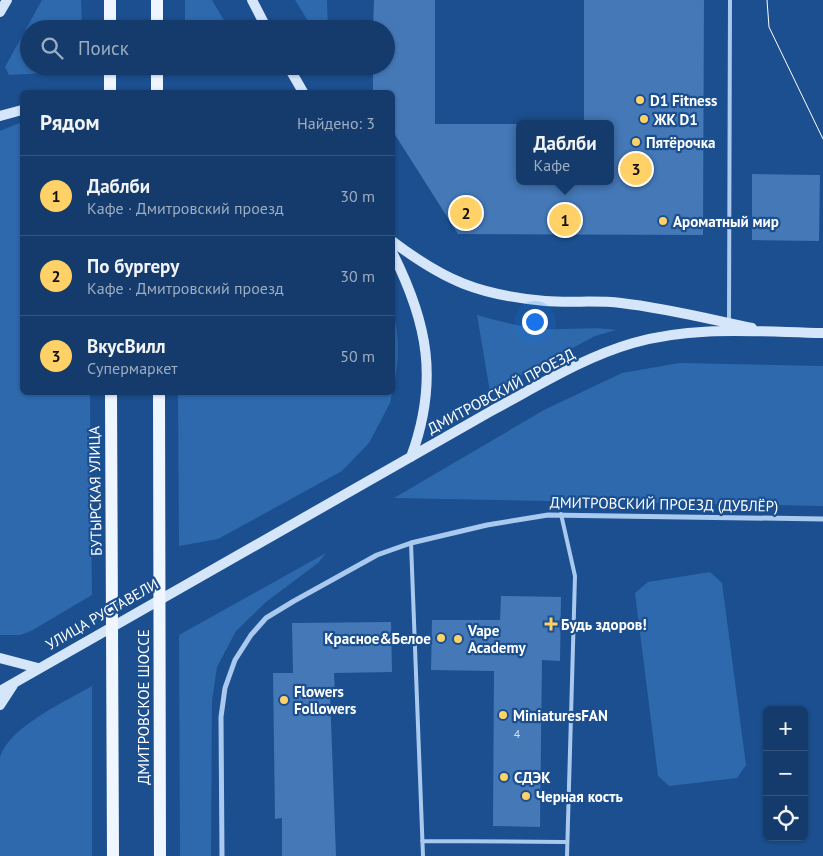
<!DOCTYPE html>
<html lang="ru">
<meta charset="utf-8">
<style>
body{margin:0;font-family:"PT Sans",sans-serif;background:#214673;color:#f1f3f6}
.controls{position:absolute;right:15px;bottom:15px;display:grid;overflow:hidden;border-radius:8px;box-shadow:0 1px 4px #0004}
.controls button{width:45px;height:45px;display:grid;place-items:center;padding:0;border:0;border-bottom:1px solid #33557e;background:#143b6b;color:#f1f3f6;font:25px sans-serif}
.you{position:absolute;left:534px;top:321px;width:18px;height:18px;margin:-12px;border:4px solid #fff;border-radius:50%;background:#1a73e8;box-shadow:0 0 0 8px #1a73e833}
.badge{display:grid;place-items:center;width:32px;height:32px;border-radius:50%;background:#ffd166;color:#111;font-size:16px;font-weight:700}
.pin{position:absolute;translate:-50% -50%;border:2px solid #fff;box-shadow:0 1px 5px #0006}
.popup{position:absolute;left:516px;top:120px;width:98px;height:65px;box-sizing:border-box;display:grid;place-content:center;border-radius:8px;background:#143b6b;filter:drop-shadow(0 1px 4px #0005);font-size:16px;white-space:nowrap;color:#9dadc1}
.popup b{font-size:19px;color:#f1f3f6}
.popup::after{content:'';position:absolute;left:50%;top:100%;margin-left:-10px;border:10px solid transparent;border-top-color:#143b6b}
.list{margin:0;padding:0;list-style:none}
h2{display:flex;justify-content:space-between;align-items:center;height:65px;margin:0;padding:0 20px;font-size:21px}
h2 small{font-size:16px;font-weight:400;color:#9dadc1}
.list li{display:grid;grid-template-columns:32px 1fr auto;gap:15px;align-items:center;box-sizing:border-box;height:80px;padding:0 20px;border-top:1px solid #33557e}
.list b{display:block;font-size:19px;white-space:nowrap}
.list p{margin:0;font-size:16px;white-space:nowrap;color:#9dadc1}
.list em{font-size:16px;font-style:normal;color:#9dadc1}
.icon{flex:none;width:28px;height:28px;fill:none;stroke:currentColor;stroke-width:2;stroke-linecap:round;stroke-linejoin:round}
.map{position:relative;flex:none;width:823px;height:856px;overflow:hidden}
.search{position:absolute;background:#143b6b;box-shadow:0 1px 4px #0004;left:20px;top:20px;width:375px;height:55px;display:flex;align-items:center;gap:12px;box-sizing:border-box;padding:0 18px;border-radius:28px;color:#9dadc1;font-size:19px}
.panel{position:absolute;background:#143b6b;box-shadow:0 1px 4px #0004;left:20px;top:90px;width:375px;height:305px;border-radius:8px}
.map>svg:first-child{display:block}
</style>
<div class="map">
<svg width="823" height="856" viewBox="0 0 823 856">
<rect width="100%" height="100%" fill="#1b4f8f"/>
<!-- green -->
<path fill="#2e69ad" d="M42,0h39l1,29h-53v37h52l-3,5 -69,4 -4,-8z
M185,0h27l17,29h-44z
M295,0h32l1,29h-15z
M185,66h67v1l-1,5 -4,1 -55,1z
M22,122v270l68,1 2,202 -61,36 -11,4h-20v-504z
M393,311c7,27 6,52 0,80z
M477,315c22,6 46,13 69,14 24,1 47,-3 70,1l-21,6 -105,56z
M679,363l144,3v140l-429,-8 150,-88 78,-37z
M178,393v-1l214,1 -2,10 -21,40 -27,28 -124,68 -39,7z
M326,553l-8,10 -52,39 -30,29 -19,36 -5,34 -1,155h-31l-1,-221z
M710,572l12,11 24,182 -9,13 -68,8 -11,-10 -23,-183 13,-11z
M92,686v170h-92v-99c10,-31 65,-55 92,-71z"/>
<!-- building -->
<path fill="#4478b7" d="M374,0h61v124h85v57h90v-57h-26v-124h120l-1,235 -245,-1 -66,-104v-38h-19v-26h13v-37h-13z
M752,174l68,1 -1,66 -67,-1z
M501,596l60,1 -1,64 -18,-1 -2,167 -47,-1 1,-155 -63,-1 1,-50h68z
M391,622l1,50 -58,1 1,21h-5l6,162h-54v-38l-7,1 -2,-146h20l-1,-50z"/>
<g fill="none" stroke-linecap="round" stroke-linejoin="round">
<!-- service -->
<path stroke="#a9c9ee" stroke-width="4" d="M729,321l1,-321
M561,514l14,62 -8,280
M411,543l12,313
M422,841l144,1"/>
<!-- minor -->
<path stroke="#a9c9ee" stroke-width="5" d="M222,856l-1,-139 4,-29 10,-28 16,-25 15,-17 28,-17 83,-46 34,-12 76,-18 61,-10 275,4"/>
<!-- secondary -->
<path stroke="#d6e6fa" stroke-width="10" d="M252,0l15,29
M0,12l7,-12
M288,66l15,26
M0,116l22,-6
M392,241c53,40 87,54 153,60 26,2 51,-1 76,2 44,5 88,16 131,25
M392,252c36,71 47,129 19,205
M0,658l38,10
M0,691l493,-281c45,-24 91,-53 140,-67 61,-18 127,-11 190,-10
M0,705l13,-20"/>
<!-- primary -->
<path stroke="#f0f6ff" stroke-width="12" d="M110,29v-29
M157,29v-29
M110,92v-26
M157,92v-26
M111,392l2,464
M159,392l1,464"/>
<!-- tram -->
<path stroke="#fff" stroke-width="1" d="M767,0l2,27 54,112"/>
</g>
<!-- markers -->
<g fill="#ffd166" stroke="#1b4f8f" stroke-width="2">
<circle cx="640" cy="100" r="5"/>
<circle cx="644" cy="119" r="5"/>
<circle cx="636" cy="142" r="5"/>
<circle cx="663" cy="221" r="5"/>
<path d="M548.5 616.5h5v5h5v5h-5v5h-5v-5h-5v-5h5z"/>
<circle cx="441" cy="638" r="5"/>
<circle cx="458" cy="639" r="5"/>
<circle cx="284" cy="700" r="5"/>
<circle cx="503" cy="715" r="5"/>
<circle cx="504" cy="777" r="5"/>
<circle cx="526" cy="796" r="5"/>
</g>
<g text-anchor="middle" dominant-baseline="central" stroke-width="4.5" stroke-linejoin="round" paint-order="stroke">
<!-- number labels -->
<g font-size="12" fill="#d0dded">
<text x="517" y="733">4</text>
</g>
<!-- poi labels -->
<g font-size="15" font-weight="bold" fill="#fff" stroke="#1b4f8f" text-anchor="start">
<text x="650" y="100">D1 Fitness</text>
<text x="654" y="119">ЖК D1</text>
<text x="646" y="142">Пятёрочка</text>
<text x="673" y="221">Ароматный мир</text>
<text x="561" y="624">Будь здоров!</text>
<text x="468" y="630">Vape<tspan x="468" dy="17">Academy</tspan></text>
<text x="431" y="638" text-anchor="end">Красное&amp;Белое</text>
<text x="294" y="691">Flowers<tspan x="294" dy="17">Followers</tspan></text>
<text x="513" y="715">MiniaturesFAN</text>
<text x="514" y="777">СДЭК</text>
<text x="536" y="796">Черная кость</text>
</g>
<!-- street labels -->
<g font-size="15" fill="#fff" stroke="#1b4f8f">
<text transform="translate(501 391) rotate(-28)">ДМИТРОВСКИЙ ПРОЕЗД</text>
<text transform="translate(95 491) rotate(-91)">БУТЫРСКАЯ УЛИЦА</text>
<text transform="translate(664 504) rotate(1)">ДМИТРОВСКИЙ ПРОЕЗД (ДУБЛЁР)</text>
<text transform="translate(102 614) rotate(-30)">УЛИЦА РУСТАВЕЛИ</text>
<text transform="translate(143 707) rotate(-90)">ДМИТРОВСКОЕ ШОССЕ</text>
</g>
</g>
</svg>
<div class="controls">
<button>+</button>
<button>−</button>
<button><svg class="icon" aria-label="locate" viewBox="0 0 24 24"><circle cx="12" cy="12" r="6"/><path d="M12 2v4M12 18v4M2 12h4M18 12h4"/></svg></button>
</div>
<div class="you"></div>
<div class="pin badge" style="left:565px;top:220px">1</div>
<div class="popup"><b>Даблби</b>Кафе</div>
<div class="pin badge" style="left:466px;top:213px">2</div>
<div class="pin badge" style="left:636px;top:169px">3</div>
<div class="search"><svg class="icon" aria-label="search" viewBox="0 0 24 24"><circle cx="10" cy="10" r="6"/><path d="M15 15l6 6"/></svg>Поиск</div>
<section class="panel">
<h2>Рядом<small>Найдено: 3</small></h2>
<ul class="list">
<li><span class="badge">1</span><div><b>Даблби</b><p>Кафе · Дмитровский проезд</p></div><em>30 m</em></li>
<li><span class="badge">2</span><div><b>По бургеру</b><p>Кафе · Дмитровский проезд</p></div><em>30 m</em></li>
<li><span class="badge">3</span><div><b>ВкусВилл</b><p>Супермаркет</p></div><em>50 m</em></li>
</ul>
</section>
</div>
